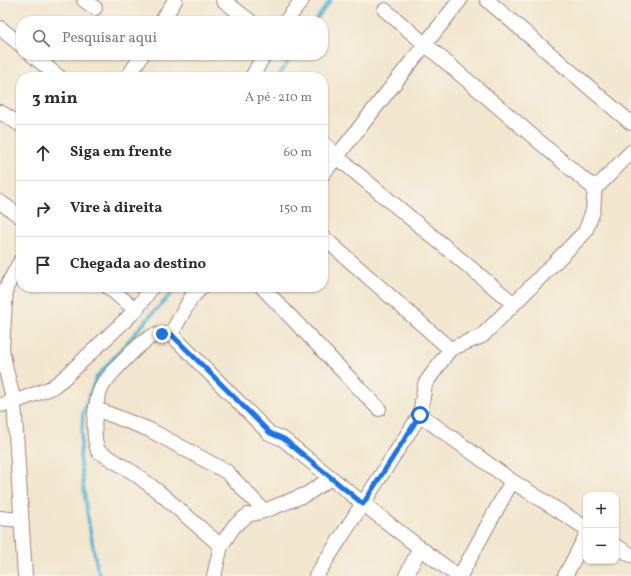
<!DOCTYPE html>
<html lang="pt">
<meta charset="utf-8">
<style>
body{margin:0;font-family:Vollkorn,serif;background:#f7f7f7;color:#2b2b33}
.controls{position:absolute;right:12px;bottom:12px;display:grid;overflow:hidden;border-radius:8px;box-shadow:0 1px 3px #0004}
.controls button{width:36px;height:36px;display:grid;place-items:center;padding:0;border:0;border-bottom:1px solid #e1e1e2;background:#fff;color:#2b2b33;font:20px sans-serif}
.stop{position:absolute;width:12px;height:12px;margin:-9px;border:3px solid #1a73e8;border-radius:50%;background:#fff}
.stop.end{background:#1a73e8;border-color:#fff;box-shadow:0 1px 4px #0008}
.list{margin:0;padding:0;list-style:none}
h2{display:flex;justify-content:space-between;align-items:center;height:52px;margin:0;padding:0 16px;font-size:17px}
h2 small{font-size:13px;font-weight:400;color:#7c7c81}
.list li{display:grid;grid-template-columns:26px 1fr auto;gap:12px;align-items:center;box-sizing:border-box;height:56px;padding:0 16px;border-top:1px solid #e1e1e2}
.list b{display:block;font-size:15px;white-space:nowrap}
.list em{font-size:13px;font-style:normal;color:#7c7c81}
.icon{flex:none;width:22px;height:22px;fill:none;stroke:currentColor;stroke-width:2;stroke-linecap:round;stroke-linejoin:round}
.map{position:relative;flex:none;width:631px;height:576px;overflow:hidden}
.search{position:absolute;background:#fff;box-shadow:0 1px 3px #0004;left:16px;top:16px;width:312px;height:44px;display:flex;align-items:center;gap:10px;box-sizing:border-box;padding:0 14px;border-radius:16px;color:#7c7c81;font-size:15px}
.panel{position:absolute;background:#fff;box-shadow:0 1px 3px #0004;left:16px;top:72px;width:312px;height:220px;border-radius:16px}
.map>svg:first-child{display:block}
</style>
<div class="map">
<svg width="631" height="576" viewBox="0 0 631 576">
<rect width="100%" height="100%" fill="#f7f3e8"/>
<filter id="ink" filterUnits="userSpaceOnUse"><feTurbulence type="fractalNoise" baseFrequency=".025" numOctaves="2"/><feDisplacementMap in="SourceGraphic" scale="8" xChannelSelector="R" yChannelSelector="G"/><feConvolveMatrix kernelMatrix="1 2 1 2 8 2 1 2 1" color-interpolation-filters="sRGB"/></filter>
<filter id="wash" filterUnits="userSpaceOnUse"><feTurbulence type="fractalNoise" baseFrequency=".012" numOctaves="4" result="noise"/><feDisplacementMap in="SourceGraphic" scale="16" xChannelSelector="R" yChannelSelector="G"/><feGaussianBlur stdDeviation="0.9" result="paint"/><feColorMatrix in="noise" values="0 0 0 0 0 0 0 0 0 0 0 0 0 0 0 0 0 1.4 0 .05"/><feComposite in="paint" operator="in"/></filter>
<g filter="url(#wash)">
<rect width="100%" height="100%" fill="#f2e6ce"/>
<g fill="none" stroke-linecap="round" stroke-linejoin="round">
<!-- stream -->
<path stroke="#55b3d3" stroke-width="3.5" d="M315,21l16,-21
M278,77l14,-22
M100,576l-3,-8 -10,-55 -7,-54 3,-46 13,-35 56,-64 26,-27"/>
</g>
</g>
<g filter="url(#ink)">
<g fill="none" stroke-linecap="round" stroke-linejoin="round">
<!-- minor casing -->
<g stroke="#9e827c" stroke-width="16">
<path id="minor" d="M84,0l11,8
M223,0l27,21
M487,0l144,123
M385,10l205,175 10,-1 31,-32
M162,21l13,-21
M286,21l16,-21
M0,28l21,17
M32,55l27,22
M128,77l14,-22
M252,77l12,-22
M0,112l21,13
M323,142l14,15 177,147
M323,174l137,-174
M0,202l21,15
M323,237l127,112
M108,287l28,23
M262,287l117,122
M171,334l20,-36 11,-11
M0,405l14,-3 -8,-32 -4,-21 4,-61 15,-28
M96,409l54,21 77,42 37,39
M420,415l92,66 74,47
M0,518l20,2
M221,546l-61,-53 -26,-20 -36,-22c-6,-16 -4,-44 2,-60 4,-12 41,-50 53,-55 5,-2 12,-2 18,-2l98,99 14,6c58,47 115,94 175,137
M616,546l15,9
M25,576l-11,-174 37,-14 12,-9 73,-69 16,-23
M214,576l7,-30 13,-20 14,-11 16,-4 43,-17 24,-16
M316,576l104,-161 5,-31 25,-35 32,-13 103,-104 8,-21 2,-26
M406,576l14,-28
M460,576l52,-95
M565,576l21,-40"/>
</g>
<!-- minor -->
<use href="#minor" stroke="#fff" stroke-width="14"/>
</g>
</g>
<g fill="none" stroke-linecap="round" stroke-linejoin="round" filter="url(#ink)">
<!-- route -->
<path stroke="#1a73e8" stroke-width="5" d="M162,334h9l99,99 14,6 79,65 57,-89"/>
</g>
</svg>
<div class="controls">
<button>+</button>
<button>−</button>
</div>
<div class="stop" style="left:420px;top:415px"></div>
<div class="stop end" style="left:162px;top:334px"></div>
<div class="search"><svg class="icon" aria-label="search" viewBox="0 0 24 24"><circle cx="10" cy="10" r="6"/><path d="M15 15l6 6"/></svg>Pesquisar aqui</div>
<section class="panel">
<h2>3 min<small>A pé · 210 m</small></h2>
<ul class="list">
<li><svg class="icon" aria-label="ahead" viewBox="0 0 24 24"><path d="M12 20V5M6 11l6-6 6 6"/></svg><div><b>Siga em frente</b></div><em>60 m</em></li>
<li><svg class="icon" aria-label="right" viewBox="0 0 24 24"><path d="M7 20v-9h11M14 6l5 5-5 5"/></svg><div><b>Vire à direita</b></div><em>150 m</em></li>
<li><svg class="icon" aria-label="arrive" viewBox="0 0 24 24"><path d="M6 21V4h12l-3 4 3 4H6"/></svg><div><b>Chegada ao destino</b></div></li>
</ul>
</section>
</div>
